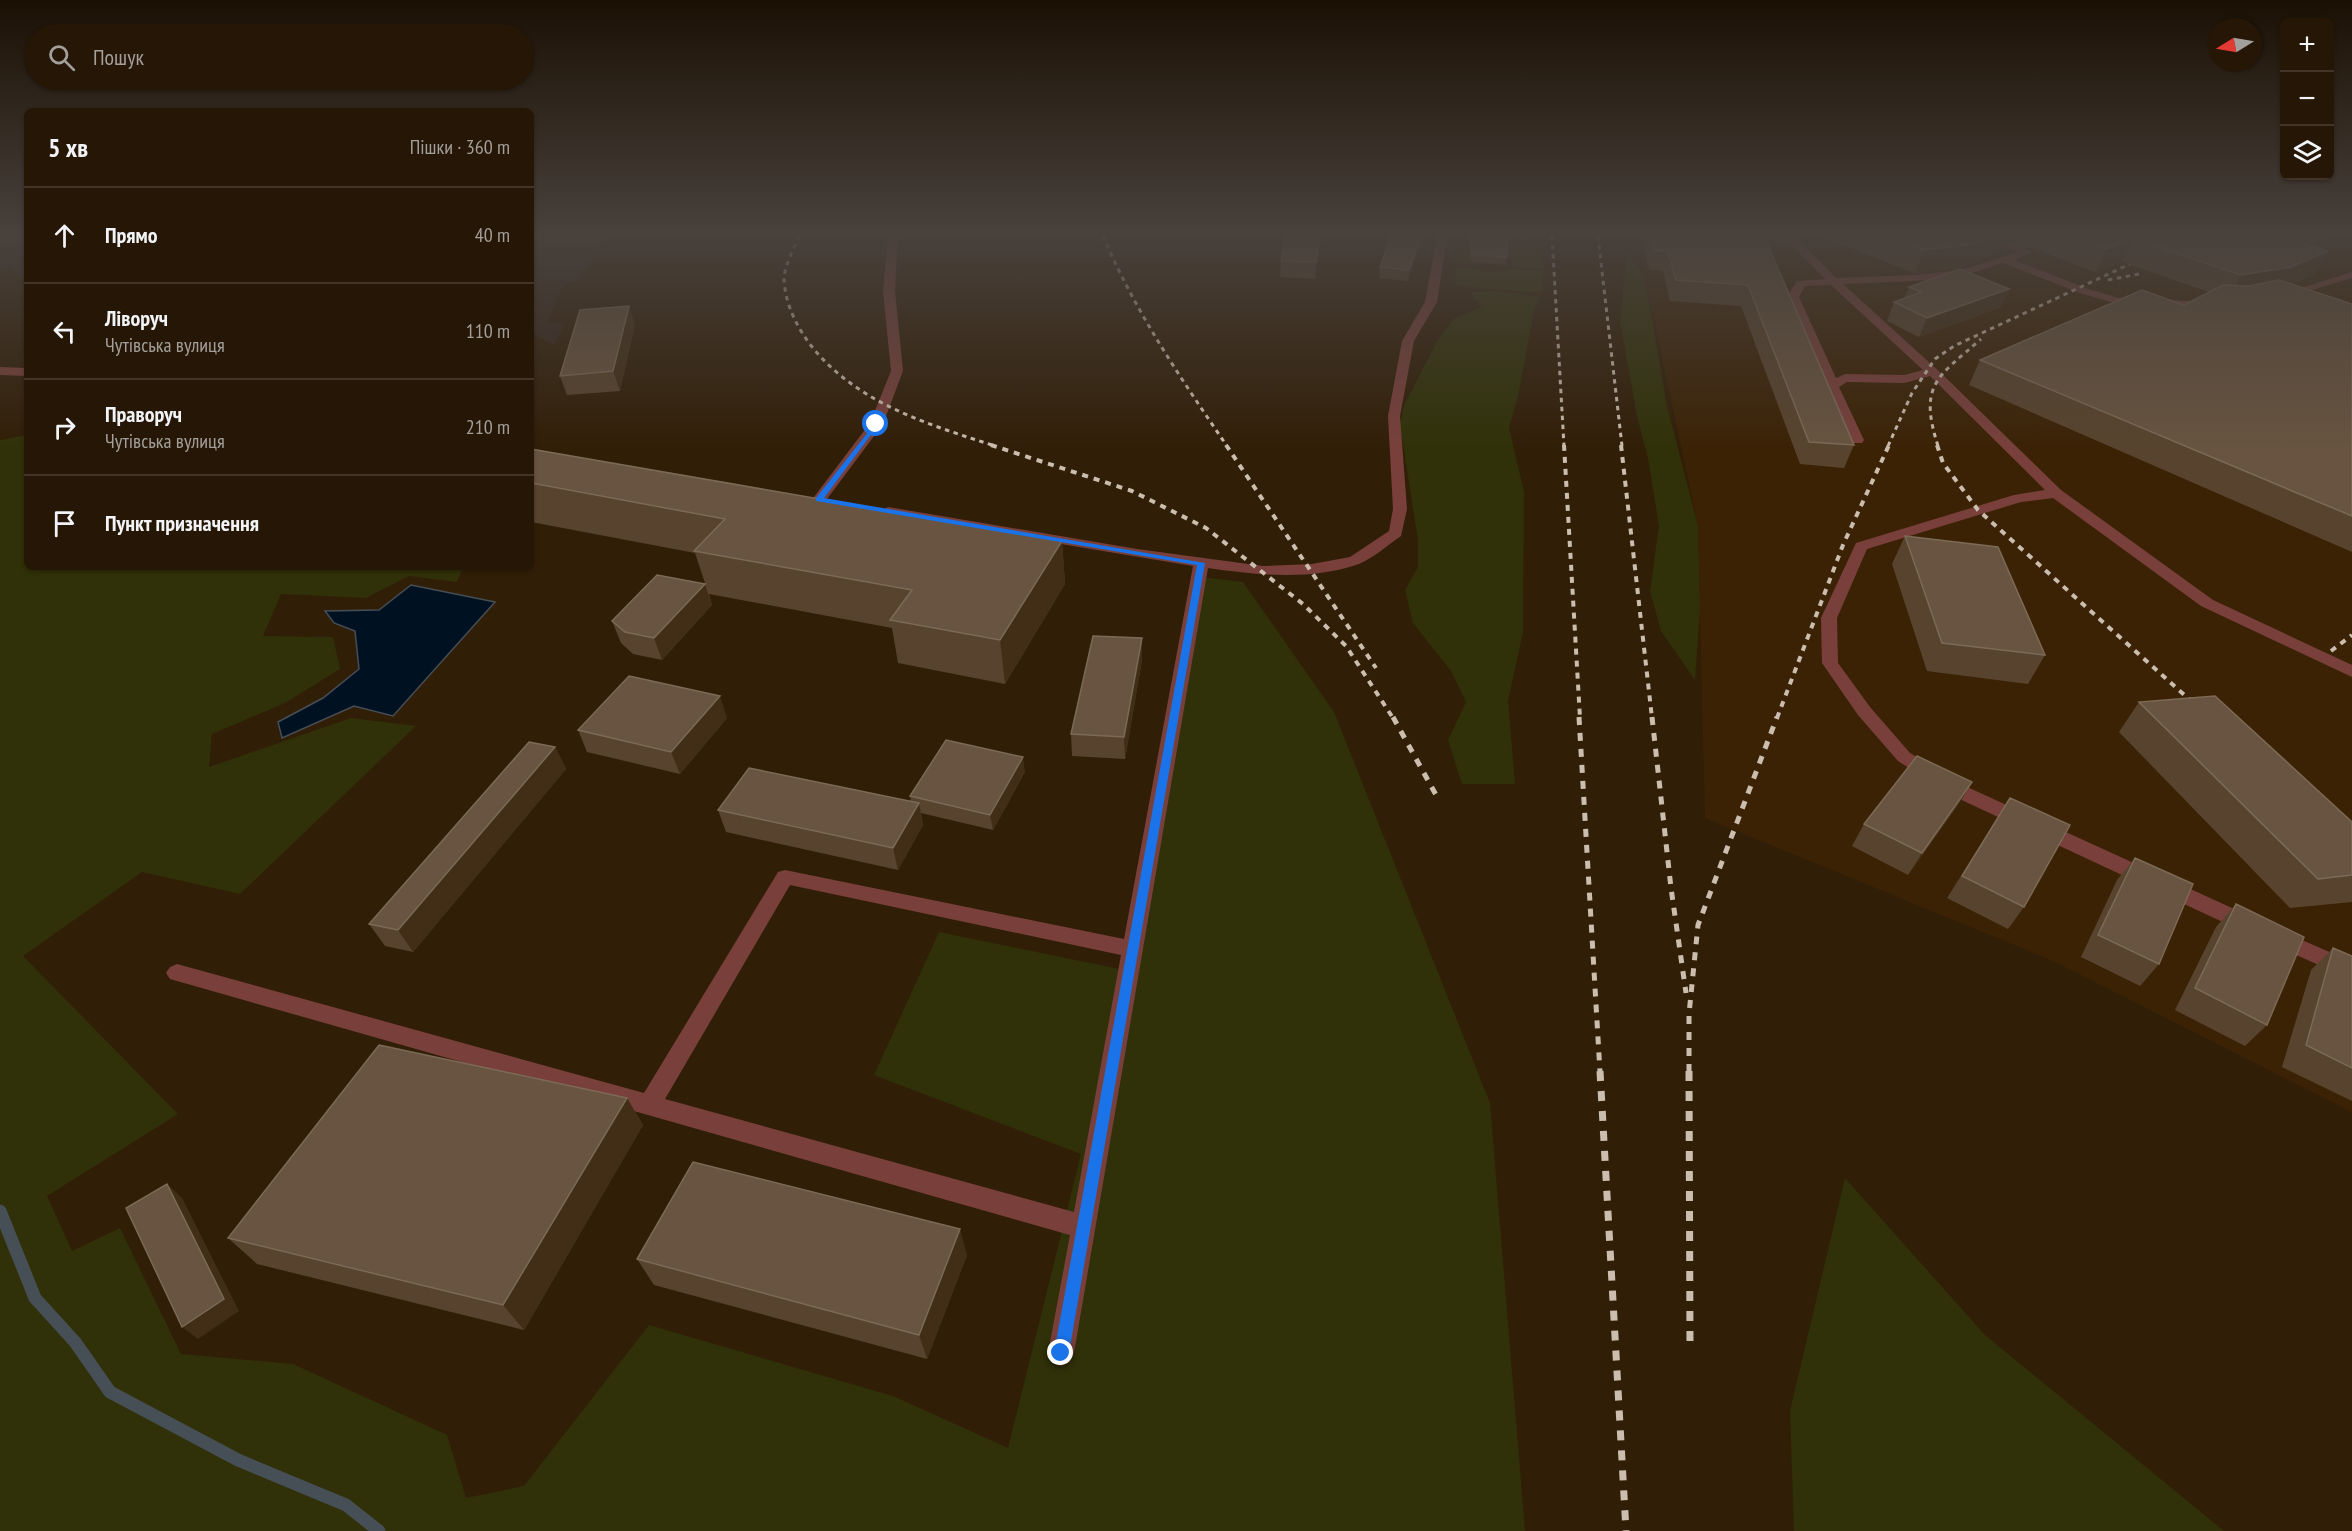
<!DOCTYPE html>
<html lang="uk">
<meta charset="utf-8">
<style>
body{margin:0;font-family:"PT Sans Narrow",sans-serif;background:#2d1f0f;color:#f1f3f6}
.controls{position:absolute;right:18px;top:18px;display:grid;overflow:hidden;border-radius:9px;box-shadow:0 2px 4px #0004}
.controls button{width:54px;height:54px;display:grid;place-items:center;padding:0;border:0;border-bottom:2px solid #423527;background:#251605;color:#f1f3f6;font:30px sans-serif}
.compass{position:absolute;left:2208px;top:18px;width:54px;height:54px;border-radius:50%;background:#251605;box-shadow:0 2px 4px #0004;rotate:259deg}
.stop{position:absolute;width:18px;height:18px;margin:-14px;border:4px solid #1a73e8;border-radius:50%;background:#fff}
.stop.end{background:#1a73e8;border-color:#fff;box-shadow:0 2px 6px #0008}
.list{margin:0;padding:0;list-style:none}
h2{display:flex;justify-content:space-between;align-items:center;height:78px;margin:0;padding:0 24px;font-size:26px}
h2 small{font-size:20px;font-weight:400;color:#a39f9a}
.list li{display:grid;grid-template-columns:39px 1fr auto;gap:18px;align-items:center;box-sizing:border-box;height:96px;padding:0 24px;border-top:2px solid #423527}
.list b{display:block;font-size:22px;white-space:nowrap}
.list p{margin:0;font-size:20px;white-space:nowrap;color:#a39f9a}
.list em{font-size:20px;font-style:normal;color:#a39f9a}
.icon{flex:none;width:33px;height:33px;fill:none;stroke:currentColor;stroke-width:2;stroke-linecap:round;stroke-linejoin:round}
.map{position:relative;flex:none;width:2352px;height:1531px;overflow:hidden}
.search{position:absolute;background:#251605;box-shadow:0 2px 4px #0004;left:24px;top:24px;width:510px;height:66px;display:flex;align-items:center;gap:15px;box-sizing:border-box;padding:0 21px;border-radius:33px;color:#a39f9a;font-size:22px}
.panel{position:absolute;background:#251605;box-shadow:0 2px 4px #0004;left:24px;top:108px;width:510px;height:462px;border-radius:9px}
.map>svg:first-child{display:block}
</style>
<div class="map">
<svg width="2352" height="1531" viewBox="0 0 2352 1531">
<rect width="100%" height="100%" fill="#311e07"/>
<!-- built -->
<path fill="#3b2205" d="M1636,236h716v876l-301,-152 -346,-142 -7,-292z"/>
<!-- education -->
<path fill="#36261c" d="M0,236h27v47l-16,-15 -11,-2z
M531,236h74l-25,46 -16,2 -17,39h18l-11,22 -23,-13z"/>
<!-- green -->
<path fill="#303108" d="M1464,236h43v15l-36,-2 -1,15 -15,-1 2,-23z
M1512,236l29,2 2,31 -31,-2z
M1627,252l18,26 22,128 31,120 2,84 -5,70 -34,-49 -11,-40 9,-65 -11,-68 -11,-42 -17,-95z
M1456,268l44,4 13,-3 30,2v22l-88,-7z
M1498,291l41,6 -5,14 -16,85 -9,32 15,64 -1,140 -15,69 7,83h-53l-14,-44 18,-38 -15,-31 -38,-48 -8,-33 13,-23v-27l-18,-115 4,-20 34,-65 16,-21 28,-12 -8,-8 -2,-7z
M27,435v132h436l-6,15 -48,-6 -43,22 -85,-4 -18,42 70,1 7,32 -55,34 -73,31 -3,33 142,-49 65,8 -176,168 -98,-22 -119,84 155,158 -131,82 25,55 48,-23 61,126 112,10 154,71 19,63 58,-12 125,-161 244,71 115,52 73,-294 -207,-79 65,-143 195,40 58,-396 51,6 91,130 156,391 35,428h-1525v-1091z
M1845,1178l140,157 239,196h-430l-4,-120z"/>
<!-- water -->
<path fill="#001121" stroke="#464e56" stroke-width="1.5" d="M411,585l84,17 -102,114 -39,-10 -72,32 -4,-16 45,-24 36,-29 -4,-38 -21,-8 -9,-12 54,-1z"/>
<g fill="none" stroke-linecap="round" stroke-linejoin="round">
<!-- stream -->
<path stroke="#464e56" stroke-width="13" d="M0,1211l35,87 40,44 35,50 128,68 108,45 33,26"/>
<!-- minor -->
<path fill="#79403b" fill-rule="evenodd" d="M888,236h10l-3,55 8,80 -20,53 -59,79h-10l-2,-3 2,-3 56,-74 21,-52 -8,-80z
M1437,236h10l-10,66 -23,39 -14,75 7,93 -6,27c-13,9 -28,22 -42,28 -49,17 -102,11 -151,4l-134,785 -4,9 -9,4 -9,-4 -4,-9 22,-118 -900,-256 -4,-6 4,-6 7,-3 467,129 134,-221 7,-2 339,69 69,-373 -305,-51 -7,-4 7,-4 249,42 126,17 49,-2 38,-7 39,-26 4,-22 -5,-93 14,-75 23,-39zM790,885l331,70 -47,257 -409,-113z
M1742,236h53l41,42 80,-3 45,-5 57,-18 -37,-16h14l38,16 -19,8 74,29 31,9 95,4v4l-4,1 -92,-3 -38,-11 -77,-30 -41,13 -46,5 -73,3 99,90 119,116 152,110 139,65v12l-151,-71 -148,-108 -32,4 -154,47 -30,69 1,45 32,44 40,46 55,33 291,133 3,6 -3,6 -7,2 -7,-2 -289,-135 -55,-35 -40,-46 -36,-52 -1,-45 35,-75 158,-48 31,-5 -115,-114 -26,7 -57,-1 -8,5 25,53 -2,3h-10l-65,-146 10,-16 28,-2 -35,-36 -43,-4zM1831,285l92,85 -19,5 -59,-1 -9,4 -37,-81 6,-11z
M2352,272v6l-67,20 -6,-3z
M0,367l27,1v8l-27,-1z
M2277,929l75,33v18l-82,-37 -3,-6 3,-6z"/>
<!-- rail-far3 -->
<path stroke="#ccbeaf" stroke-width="3" stroke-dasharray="4.5 4.5" stroke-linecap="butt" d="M799,236c-5,12 -15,31 -15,43 1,24 12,46 25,64 46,60 118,81 186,103
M1103,236c32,75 78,143 124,210
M1552,236l12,210
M1598,236l24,210
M2108,280l31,-6
M1888,446l24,-53 23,-34 19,-13 191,-89
M1938,446c-20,-62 0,-69 43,-107"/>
<!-- rail-far2 -->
<path stroke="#ccbeaf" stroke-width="4" stroke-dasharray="6 6" stroke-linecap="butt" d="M991,445l141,46 74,37 97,76 43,42 47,72
M1226,445l150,223
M1564,445l16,273
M1621,445l31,273
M1937,445l6,18 35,47 222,199
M2331,651l21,-16
M1777,718l66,-173 46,-100"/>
<!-- rail-far1 -->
<path stroke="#ccbeaf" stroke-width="5" stroke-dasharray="8 8" stroke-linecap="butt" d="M1393,717l43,78
M1579,717l21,355
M1652,717l19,171 15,105
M1689,1072v-58l9,-89 79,-208"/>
<!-- rail -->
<path stroke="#ccbeaf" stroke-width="7" stroke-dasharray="10 10" stroke-linecap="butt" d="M1600,1071l26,460
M1689,1071l1,274"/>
</g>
<!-- wall -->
<path fill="#58442e" d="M1321,236l-6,43 -35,-2 1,-16z
M1423,236l-15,45 -29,-3 1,-11z
M1469,236h38v21l-1,8 -35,-3z
M1642,236h122l90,209 -10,23 -44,-4 -59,-158 -71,-5 -7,-30 -14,-1z
M1818,236h509l-8,12 9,3 -14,23 -22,10 60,20v248l-383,-167 11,-25 204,-55 25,-13 -87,-30 -27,10 -84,-32 -5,9 -47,19 -44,5z
M1909,287l100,2 -8,18 -82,30 -32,-16 7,-19 10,-4z
M635,324l-15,67 -53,4 -7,-19z
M531,449l531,92 3,43 -60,100 -107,-21 -6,-35 -183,-34 3,11 -50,55 -29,-6 -12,-11 -9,-22 93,-38 -10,-30 -164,-31z
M1905,536l140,119 -17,29 -101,-13 -35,-107z
M1142,638v22l-17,99 -53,-3 -1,-22z
M2139,702l213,120v80l-62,6 -171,-176z
M727,718l-47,56 -93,-22 -9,-22z
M555,747l11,22 -153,183 -28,-6 -16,-22z
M1025,772l-32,58 -72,-17 2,12 -25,45 -172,-38 -8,-22 193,-9 -1,-5z
M2010,798l14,109 -16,22 -61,-31z
M1959,804l-51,71 -56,-29 12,-22z
M2135,858l24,106 -19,22 -59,-29 36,-77z
M2236,904l31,121 -22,21 -70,-36 41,-83z
M2333,948l19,8v145l-70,-34 29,-97z
M627,1098l16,27 -119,205 -267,-66 -29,-26z
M967,1255l-40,104 -273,-74 -17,-26z"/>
<!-- shaded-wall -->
<path fill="#422e17" d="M1320,236h1l-6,43 1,-17z
M1421,236h2l-15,45 1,-11z
M1993,236h19l-6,13 -47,19 -44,5 9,-23z
M2323,236h4l-13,20 -10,-12z
M2134,239l-12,23 -27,10 12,-23z
M2328,251l-14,23 -37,17 -50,8 14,-24z
M2009,289l-8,18 -82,30 8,-19z
M629,306l6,18 -15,67 -7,-20z
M1062,541l3,43 -60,100 -5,-44z
M705,584l7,21 -50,55 -8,-22z
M1142,638v22l-17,99 -1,-22z
M720,696l7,22 -47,56 -9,-22z
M555,747l11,22 -153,183 -15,-22z
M1023,757l2,15 -32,58 -3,-15z
M1972,782l-13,22 -51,71 14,-22z
M919,803l4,22 -25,45 -5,-22z
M627,1098l16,27 -119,205 -21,-25z
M167,1184l15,14 57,113 -41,28 -16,-12z
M960,1229l7,26 -40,104 -8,-24z"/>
<!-- building -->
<path fill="#685440" stroke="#7c6a56" stroke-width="1.5" d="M1286,236h34l-4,26 -35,-1z
M1391,236h30l-12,34 -29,-3z
M1471,236h36v21l-35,-2z
M1651,236h113l90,209 -45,-3 -61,-157 -72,-5 -8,-29 -14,-1z
M1886,236h107l-24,9 -45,5z
M2071,236h252l-19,8 24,7 -37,16 -50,8 -107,-36 -27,10z
M1960,269l49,20 -82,29 -33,-16 28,-10 -13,-5z
M2279,280l73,24v212l-372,-156 162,-70 42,15 39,-20 26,1z
M629,306l-16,65 -53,5 20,-66z
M531,449l531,92 -62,99 -110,-20 22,-30 -218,-39 31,-32 -194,-36z
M1905,536l93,11 47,108 -103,-12z
M657,575l48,9 -51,54 -29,-6 -13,-11z
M1093,636l49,2 -18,99 -53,-3z
M629,676l91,20 -49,56 -93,-22z
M2215,696l137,126v53l-34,4 -179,-177z
M946,740l77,17 -33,58 -80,-19z
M529,742l26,5 -157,183 -29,-6z
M1917,756l55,26 -50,71 -58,-29z
M749,768l170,35 -26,45 -175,-38z
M2010,798l60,27 -46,82 -62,-31z
M2135,858l58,26 -34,80 -61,-29z
M2236,904l68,33 -37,88 -72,-37z
M2333,948l19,8v112l-46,-23z
M379,1045l248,53 -124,207 -275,-67z
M693,1162l267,67 -41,106 -282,-76z
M167,1184l57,115 -42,28 -56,-119z"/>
<!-- sky -->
<linearGradient id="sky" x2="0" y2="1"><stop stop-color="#1b1004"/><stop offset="0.52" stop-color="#48413c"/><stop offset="1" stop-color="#48413c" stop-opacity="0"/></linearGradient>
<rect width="2352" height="450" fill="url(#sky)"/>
<!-- route -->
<path fill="#1a73e8" d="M876,422l3,2 -55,74 381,65 -136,790 -3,5 -5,2 -5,-2 -2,-5 143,-788 -381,-64v-3z"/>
</svg>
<div class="controls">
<button>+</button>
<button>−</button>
<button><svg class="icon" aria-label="layers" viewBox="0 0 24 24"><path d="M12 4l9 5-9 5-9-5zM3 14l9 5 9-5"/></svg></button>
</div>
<svg class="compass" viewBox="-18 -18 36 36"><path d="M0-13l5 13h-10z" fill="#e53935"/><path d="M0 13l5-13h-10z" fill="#a39f9a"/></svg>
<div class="stop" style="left:876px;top:424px"></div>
<div class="stop end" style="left:1061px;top:1353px"></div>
<div class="search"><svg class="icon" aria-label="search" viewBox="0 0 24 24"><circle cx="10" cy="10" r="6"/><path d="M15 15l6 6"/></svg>Пошук</div>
<section class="panel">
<h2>5 хв<small>Пішки · 360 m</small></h2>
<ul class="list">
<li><svg class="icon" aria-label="ahead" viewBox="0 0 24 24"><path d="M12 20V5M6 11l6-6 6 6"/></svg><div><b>Прямо</b></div><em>40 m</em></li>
<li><svg class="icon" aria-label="left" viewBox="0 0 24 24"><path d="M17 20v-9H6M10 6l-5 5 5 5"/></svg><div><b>Ліворуч</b><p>Чутівська вулиця</p></div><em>110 m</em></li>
<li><svg class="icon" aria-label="right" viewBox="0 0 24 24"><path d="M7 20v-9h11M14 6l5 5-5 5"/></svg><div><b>Праворуч</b><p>Чутівська вулиця</p></div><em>210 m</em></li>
<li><svg class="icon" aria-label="arrive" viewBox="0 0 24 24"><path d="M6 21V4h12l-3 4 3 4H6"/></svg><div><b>Пункт призначення</b></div></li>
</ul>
</section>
</div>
